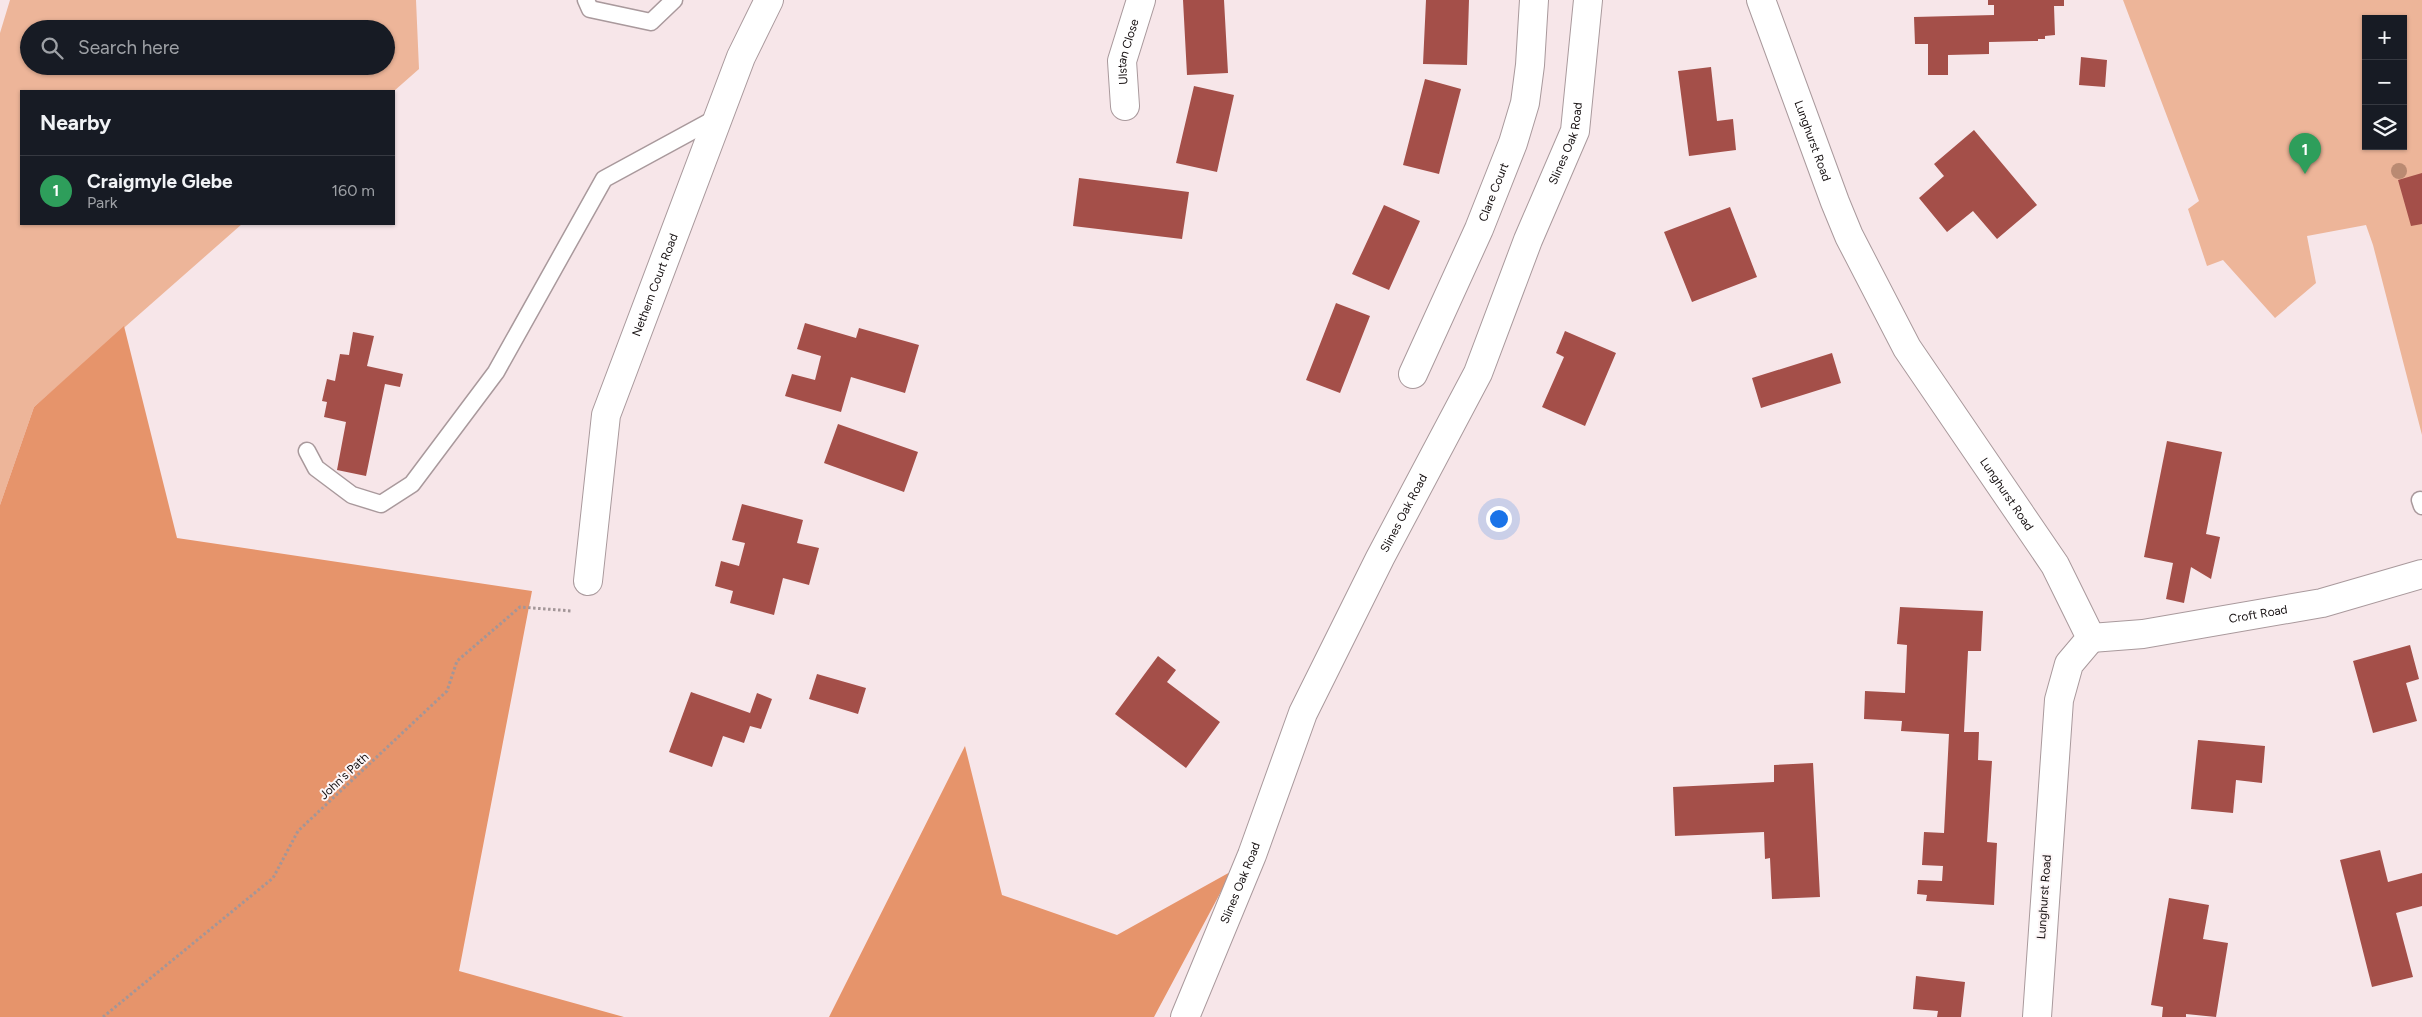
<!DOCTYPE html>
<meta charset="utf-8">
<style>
body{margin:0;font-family:Figtree,sans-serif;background:#20242c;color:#f1f3f6}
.controls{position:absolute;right:15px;top:15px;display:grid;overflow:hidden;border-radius:0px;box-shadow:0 1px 4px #0004}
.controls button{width:45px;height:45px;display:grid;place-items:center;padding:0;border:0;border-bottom:1px solid #363941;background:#171b24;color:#f1f3f6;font:25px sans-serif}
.you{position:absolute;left:1498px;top:518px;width:18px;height:18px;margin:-12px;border:4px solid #fff;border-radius:50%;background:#1a73e8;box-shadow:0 0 0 8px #1a73e833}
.badge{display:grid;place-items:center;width:32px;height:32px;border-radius:50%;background:#b45309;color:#fff;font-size:16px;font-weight:700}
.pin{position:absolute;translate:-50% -41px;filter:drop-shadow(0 1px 2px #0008)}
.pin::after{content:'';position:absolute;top:26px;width:18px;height:15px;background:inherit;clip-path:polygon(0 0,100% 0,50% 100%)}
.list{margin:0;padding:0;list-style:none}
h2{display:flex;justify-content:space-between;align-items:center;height:65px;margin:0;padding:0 20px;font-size:21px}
h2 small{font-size:16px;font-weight:400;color:#9ea1a6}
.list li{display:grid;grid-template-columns:32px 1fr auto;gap:15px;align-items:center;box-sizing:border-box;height:70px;padding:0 20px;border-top:1px solid #363941}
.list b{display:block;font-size:19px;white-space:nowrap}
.list p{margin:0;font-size:16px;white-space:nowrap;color:#9ea1a6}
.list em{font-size:16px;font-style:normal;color:#9ea1a6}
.icon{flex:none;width:28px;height:28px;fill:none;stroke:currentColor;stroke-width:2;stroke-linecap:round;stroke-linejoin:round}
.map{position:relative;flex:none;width:2422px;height:1017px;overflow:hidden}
.search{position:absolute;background:#171b24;box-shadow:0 1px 4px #0004;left:20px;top:20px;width:375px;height:55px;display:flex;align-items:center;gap:12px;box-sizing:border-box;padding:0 18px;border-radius:28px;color:#9ea1a6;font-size:19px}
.panel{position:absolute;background:#171b24;box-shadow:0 1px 4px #0004;left:20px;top:90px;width:375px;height:135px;border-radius:0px}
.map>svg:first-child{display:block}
</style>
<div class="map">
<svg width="2422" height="1017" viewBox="0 0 2422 1017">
<rect width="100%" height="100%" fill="#f7e6e9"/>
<!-- green -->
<path fill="#edb599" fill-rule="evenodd" d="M10,0h406l3,69 -25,22h-373v133h221l-208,183 -34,98v-472zM29,29h357v37h-357z
M2123,0h299v435l-49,-190 -7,-20 -59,11 9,47 -41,35 -52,-58 -16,6 -19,-57 11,-8zM2366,19h37v127h-37z"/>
<!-- forest -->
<path fill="#e6946b" d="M124,326l53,212 355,53 -73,380 165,46h-624v-512l34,-98z
M965,746l37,149 115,40 115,-64 -78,146h-325z"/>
<!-- building -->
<path fill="#a44f49" d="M1183,0h41l4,73 -41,2z
M1426,0h43l-2,65 -44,-1z
M1988,0h76v6h-10l1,29 -10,1v3h-7v2l-49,1v12l-41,1v20h-20v-31h-13l-1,-27 80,-2v-10h-6z
M2081,57l26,3 -2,27 -26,-2z
M1711,67l6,54 16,-2 3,31 -47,6 -11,-85z
M1425,79l36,10 -22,85 -36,-9z
M1194,86l40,9 -17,77 -41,-9z
M1974,130l63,75 -40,34 -24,-28 -26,21 -28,-34 25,-22 -10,-12z
M2422,173v51l-11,2 -13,-46z
M1079,178l110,14 -7,47 -109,-13z
M1384,205l36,16 -31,69 -37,-16z
M1730,207l27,70 -65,25 -28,-70z
M1336,303l34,13 -30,77 -34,-13z
M805,323l51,15 3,-10 60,17 -14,48 -54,-16 -10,35 -56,-16 7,-22 23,6 6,-24 -24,-7z
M1565,331l51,22 -31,73 -43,-19 22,-50 -8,-4z
M353,332l21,4 -7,30 36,8 -3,13 -15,-3 -19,92 -29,-6 9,-48 -22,-5 3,-15 -5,-1 5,-22 8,2 5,-27 9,1z
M1832,353l9,30 -80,25 -9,-30z
M838,424l80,28 -14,40 -80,-29z
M2167,441l55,11 -16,82 14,3 -9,42 -20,-12 -7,36 -18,-4 7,-36 -29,-6z
M742,504l61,16 -6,23 22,5 -10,37 -26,-7 -9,37 -44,-12 3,-12 -18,-5 6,-25 18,5 6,-23 -13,-3z
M1900,607l83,4 -2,40h-13l-4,81h15l-1,28 14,1 -5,81 10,1 -3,62 -68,-4 1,-6 -10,-1 1,-14 24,1 1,-15 -21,-1 2,-33 20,1 5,-99 -48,-3 1,-10 -38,-2 1,-28 40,2 2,-48 -10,-1z
M2410,645l9,34 -13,4 11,38 -44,12 -20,-72z
M1158,656l18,14 -9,12 53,40 -34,46 -71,-54z
M817,674l49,14 -8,26 -49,-15z
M691,692l59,21 7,-20 15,6 -11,30 -11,-3 -6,17 -21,-7 -11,31 -43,-15z
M2198,740l67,6 -3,37 -26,-3 -3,33 -42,-4z
M1813,763l7,134 -48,2 -2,-41 -5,1 -1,-27 -89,4 -2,-49 101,-5v-17z
M2380,850l8,32 34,-9v33l-26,7 17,64 -41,10 -32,-127z
M2169,898l40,7 -6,34 25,4 -12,74 -30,-3v3h-24l1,-10 -12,-2z
M1916,976l49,6 -4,35h-24l1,-6 -25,-2z"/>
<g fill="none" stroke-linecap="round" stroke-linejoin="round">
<!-- lane casing -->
<g stroke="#a9999c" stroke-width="19">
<path id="lane" d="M586,0l4,9 61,13 23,-22
M307,451l9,17 36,27 29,9 31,-20 84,-112 108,-193 114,-62
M2420,500l2,6"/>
</g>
<!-- street casing -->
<g stroke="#a9999c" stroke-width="30">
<g id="street">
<path id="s1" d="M1761,0l74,202 14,34 58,112 148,217 36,73 -22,26 -10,36 -22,317"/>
<path id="s2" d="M1125,106l-3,-45 19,-61"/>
<path id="s3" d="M1413,374l66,-145 34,-86 12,-40 5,-38 4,-65"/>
<path id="s4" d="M588,581l18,-166 135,-358 28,-57"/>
<path id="s5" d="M2091,638l52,-4 179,-31 100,-29"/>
<path id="s6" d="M1185,1017l67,-162 51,-142 77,-155 98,-185 50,-133 47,-109 13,-131"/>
</g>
</g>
<!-- path -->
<path stroke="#a39698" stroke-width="3" stroke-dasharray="2.5 2.5" stroke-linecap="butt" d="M103,1017l170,-139 25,-47 149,-140 10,-30 63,-54 52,4"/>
<!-- lane -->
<use href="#lane" stroke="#fff" stroke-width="16"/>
<!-- street -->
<use href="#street" stroke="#fff" stroke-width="28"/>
</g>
<!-- trees -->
<circle fill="#ba8a72" cx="2399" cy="171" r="8"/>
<g text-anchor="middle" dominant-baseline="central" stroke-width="4" stroke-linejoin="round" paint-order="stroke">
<!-- street labels -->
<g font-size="12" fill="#161011" stroke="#fdf6f7">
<text stroke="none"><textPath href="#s2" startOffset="55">Ulstan Close</textPath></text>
<text stroke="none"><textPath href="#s1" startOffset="150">Lunghurst Road</textPath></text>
<text stroke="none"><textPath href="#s6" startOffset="955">Slines Oak Road</textPath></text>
<text stroke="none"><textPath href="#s3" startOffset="199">Clare Court</textPath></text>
<text stroke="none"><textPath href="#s4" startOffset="306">Nethern Court Road</textPath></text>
<text stroke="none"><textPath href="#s1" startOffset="555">Lunghurst Road</textPath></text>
<text stroke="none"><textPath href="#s6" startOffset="550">Slines Oak Road</textPath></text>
<text stroke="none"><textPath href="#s5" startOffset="169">Croft Road</textPath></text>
<text transform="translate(344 776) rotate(-43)">John's Path</text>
<text stroke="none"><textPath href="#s6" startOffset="145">Slines Oak Road</textPath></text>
<text transform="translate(2044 897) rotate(-86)">Lunghurst Road</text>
</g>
</g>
</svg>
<div class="controls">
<button>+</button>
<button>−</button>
<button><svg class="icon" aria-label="layers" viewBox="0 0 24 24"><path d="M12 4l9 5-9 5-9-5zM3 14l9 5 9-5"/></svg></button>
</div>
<div class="you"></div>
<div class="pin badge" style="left:2305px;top:174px;background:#2e9e5b">1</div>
<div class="search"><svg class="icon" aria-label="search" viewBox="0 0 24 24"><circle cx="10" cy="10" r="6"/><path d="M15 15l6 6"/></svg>Search here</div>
<section class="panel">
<h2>Nearby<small></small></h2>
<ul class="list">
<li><span class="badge" style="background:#2e9e5b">1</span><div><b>Craigmyle Glebe</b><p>Park</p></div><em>160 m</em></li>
</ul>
</section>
</div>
